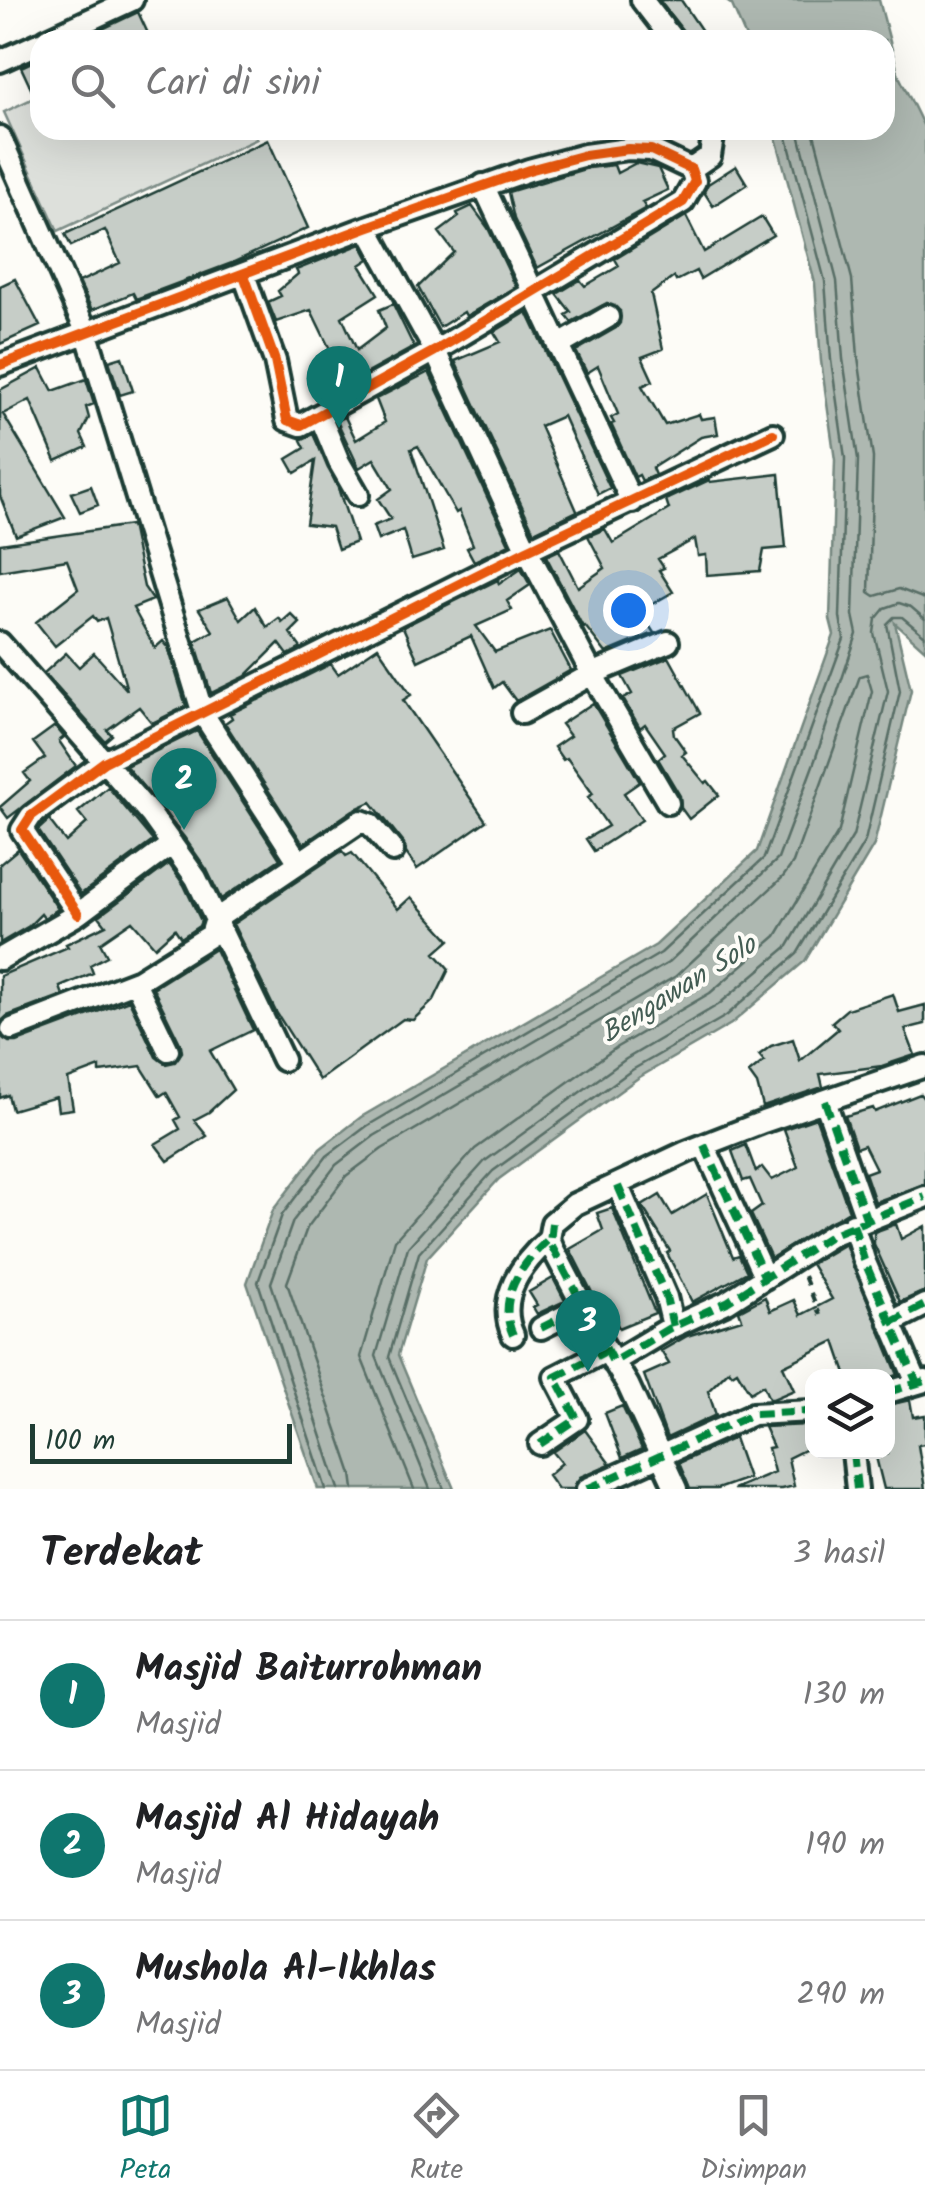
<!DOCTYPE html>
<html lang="id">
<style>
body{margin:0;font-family:Kalam,sans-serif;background:#f2f2f2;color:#202124}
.controls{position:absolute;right:30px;bottom:30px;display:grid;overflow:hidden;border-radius:20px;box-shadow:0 10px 40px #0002}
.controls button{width:90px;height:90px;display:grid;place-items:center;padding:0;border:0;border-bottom:2px solid #e0e0e0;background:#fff;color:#202124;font:50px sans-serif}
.scale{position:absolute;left:30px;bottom:25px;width:262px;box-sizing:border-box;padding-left:10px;border:5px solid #1f3d34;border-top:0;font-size:28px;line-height:35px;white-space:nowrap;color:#1f3d34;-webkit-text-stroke:8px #fdfcf7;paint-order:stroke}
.you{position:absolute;left:628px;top:610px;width:35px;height:35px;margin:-25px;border:8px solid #fff;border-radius:50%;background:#1a73e8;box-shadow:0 0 0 15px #1a73e833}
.badge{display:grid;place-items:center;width:65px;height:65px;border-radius:50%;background:#0f766e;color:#fff;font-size:32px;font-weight:700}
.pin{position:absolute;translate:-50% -82px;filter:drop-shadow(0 2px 5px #0008)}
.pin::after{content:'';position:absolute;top:52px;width:35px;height:30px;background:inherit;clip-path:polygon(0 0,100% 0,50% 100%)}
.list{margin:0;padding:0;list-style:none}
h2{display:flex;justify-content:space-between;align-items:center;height:130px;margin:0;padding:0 40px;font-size:42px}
h2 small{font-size:32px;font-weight:400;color:#757577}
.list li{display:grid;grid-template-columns:65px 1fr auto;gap:30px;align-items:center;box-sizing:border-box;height:150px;padding:0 40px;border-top:2px solid #e0e0e0}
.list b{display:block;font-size:38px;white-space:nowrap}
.list p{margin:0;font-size:32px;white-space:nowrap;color:#757577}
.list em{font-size:32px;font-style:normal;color:#757577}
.icon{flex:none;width:55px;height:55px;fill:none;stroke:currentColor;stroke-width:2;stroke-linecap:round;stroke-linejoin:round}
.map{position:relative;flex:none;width:925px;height:1489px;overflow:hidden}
.search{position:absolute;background:#fff;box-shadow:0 10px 40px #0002;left:30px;right:30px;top:30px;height:110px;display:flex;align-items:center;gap:25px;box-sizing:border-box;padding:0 35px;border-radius:30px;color:#757577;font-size:38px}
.sheet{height:580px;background:#fff}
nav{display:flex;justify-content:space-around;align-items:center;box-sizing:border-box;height:140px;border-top:2px solid #e0e0e0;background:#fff;font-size:28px;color:#757577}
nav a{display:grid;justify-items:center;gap:5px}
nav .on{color:#0f766e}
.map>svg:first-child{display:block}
</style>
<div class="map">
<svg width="925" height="1489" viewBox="0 0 925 1489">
<rect width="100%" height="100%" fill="#fdfcf7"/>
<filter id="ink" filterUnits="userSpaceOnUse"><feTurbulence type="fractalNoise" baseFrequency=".01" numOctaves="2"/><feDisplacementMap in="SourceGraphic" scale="20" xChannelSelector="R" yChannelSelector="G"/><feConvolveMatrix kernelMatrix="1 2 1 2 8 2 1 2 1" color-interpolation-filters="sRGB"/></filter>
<g filter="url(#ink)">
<!-- green -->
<path fill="#dde0db" stroke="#7e8e88" stroke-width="2.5" d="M40,95v35h212l5,9 -199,92 -54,-119z"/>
<!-- water -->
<path fill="#aeb8b1" stroke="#75877f" stroke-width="2.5" d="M725,0h154l20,76 26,53v521l-30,-27 16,67 -37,155 -69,116 -74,63 -93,54 -139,101 -72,79 -29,97 56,134h-136l-71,-206 26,-73 47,-61 41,-32 295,-172 101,-94 77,-216 -4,-16 5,-159 -14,-99 -6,-78 -41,-153h111v-90h-138l-15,-35z"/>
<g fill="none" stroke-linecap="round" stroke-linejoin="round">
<!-- shore -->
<path stroke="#586e66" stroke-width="2.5" d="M813,130l39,149 6,78 15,101 -4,134 6,4 24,-7 26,10
M326,1489l-68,-207 24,-67 45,-59 40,-30 294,-173 103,-95 80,-219 -4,-22 5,-159 -14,-98 -6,-79 -40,-151
M339,1489l-68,-206 22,-62 43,-56 38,-29 294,-173 110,-104 37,-99 42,-126 -4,-19 5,-156 -15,-100 -6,-78 -39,-151
M354,1489l-2,-15 -65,-191 20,-55 39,-52 36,-27 294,-173 107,-99 10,-14 67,-187 7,-2 5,17 -33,140 -63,105 -66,57 -93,54 -142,102 -80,91 -34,117 53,132
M430,1489l-54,-133 32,-109 77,-86 141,-102 92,-54 70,-59 65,-110 35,-145 -14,-58 2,-14 9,-11 14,-5 12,4 14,12
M444,1489l-55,-132 30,-104 74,-82 139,-101 94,-54 71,-62 68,-113 35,-150 -13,-67 7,-7h8l23,19"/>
</g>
<!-- building -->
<path fill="#c6cdc7" stroke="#1f3d34" stroke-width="2.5" d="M659,0h22l27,40h-21l-3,-8z
M138,12l13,28h-72z
M40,58v50l-19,-41z
M268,140l40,88 -76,35 -96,36 -3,-6 -41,17 -13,-28 41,-19 -15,-33 -34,16 -6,-12z
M636,163l22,5 10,22 -26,12 4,6 -109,60 -23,-49 -6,-27 80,-24 26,-3 3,8z
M736,166l11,18 -34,22 -9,-14 4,-8z
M472,206l16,22 28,59 -50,29 -2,-4 -24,15 -22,-40 36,-35 -15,-20 20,-15 -2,-4z
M686,216l18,36 58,-35 11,18 -73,44 -4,-8 -20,10 -2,-4 -23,17 12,55 -21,8 11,24 -11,5 23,39 34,-11 2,5 14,-2 3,17 -17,3 -49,31 3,7 -13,6 -3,-6 -4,2 -24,-53 3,-1 -3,-5 7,-4 -20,-48 -11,7 -11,-22 40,-23 4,-5v-12l-13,-8 -36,19 -5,-7 5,-3 -14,-18 23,-14 5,6 34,-20 -4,-7z
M361,244l8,15 -9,6 18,29 -36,23 15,33 29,-22 -7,-18 14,-6 21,43 -80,44 -8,-21 11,-6 -26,-54 -35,12 -8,-20 13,-6 -3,-5 20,-17 -2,-4z
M15,279l25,47 -40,18v-58z
M527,312l83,176 -12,6 -35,-78 -23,10 37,85 -43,21 -79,-171 45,-19 -6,-10z
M122,357l11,34 -13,4 -11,-34z
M41,368l12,23 33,-12 8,25 -8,3 3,11 -8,16 6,13 -31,14 -26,-61 -27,14 62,103 -49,19 -16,-40v-106z
M429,372l80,172 -35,17 -7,-13 6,-3 -14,-34 -3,2 -38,-67 -7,3 33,101 -32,10 -9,-30 -25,10 -5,-14 18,-7 -13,-20 14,-10 -18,-30 -15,9 -22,-47 8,-4 11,23 29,-18 -9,-23z
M313,434l25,54 18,54 -18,7 -7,-22 -25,-3 9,-63 -20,12 -8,-14 18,-11 -4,-8z
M779,474l7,74 -22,2 -4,21 -13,1 -40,3 -1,-20 -8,1 -3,-17 -37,20 6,9 -5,2 14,22 -33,19 14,22 -48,20 -21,-27 -2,1 -37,-71 13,-6 19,37 27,-19 -17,-32 17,-7 8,14 56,-34 -3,-9 43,-20 1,2z
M91,486l7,19 -18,7 -9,-19z
M131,525l13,62 9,13 -20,8 22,40 8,-7 5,6 18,59 -34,17 -13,-16 -32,23 5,5 -7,6 -61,-68 22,-20 13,14 15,-14 33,37 -21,-72 -9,4 -4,-6 -38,30 -19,-24 42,-33 -11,-29 -67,11v-27z
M521,569l9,16 -23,16 5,9 -36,16 19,26 55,-22 21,40 -55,31 -14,-19 -8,6 -23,-52 -53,25 -15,-34 95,-47 1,4z
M228,597l13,23 14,-13 12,20 12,-9 3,4 9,-8 9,9 -10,10 11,15 -13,7 -9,-12 -33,33 -35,17 -16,-52 18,-10 -14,-22z
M378,647l33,48 -8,5 83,121 -69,48 -11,-16 -3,-11 -32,-40 -18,8 -50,34 -78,-121 7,-5 -2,-4 101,-50 7,10z
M669,657l31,56 -27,15 1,7 12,17 -4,3 23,28 3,-2 11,14 -30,24 -8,-11 -1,-12 -22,-37 7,-6 -20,-29 -5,4 -17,-29 9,-5 -10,-18z
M593,703l47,79 -16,11 18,27 -48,31 -8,-12 22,-13 -20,-29 5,-3 -26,-36 -4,2 -9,-13 16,-11 -9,-12z
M55,726l9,11 -5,4 17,25 -68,52 -8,-11 30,-26 -6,-8 21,-15 -12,-16z
M197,731l83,128 -59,40 -14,-29 -23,-33 -58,-71z
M108,787l45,54 -72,53 -43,-64 11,-10 17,22 21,-19 -9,-11z
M18,849l40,60 -14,9 -3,-4 -12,12 -29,17v-79z
M342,851l4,5 6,-3 46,56 13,-12 39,43 -15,13 14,16 -15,31 -21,20 -10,-1 -84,61 -43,-68 -43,-88z
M169,864l15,21 17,36 -2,5 -18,12 -6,-9 -20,18 -23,-26 -32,22 7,13 -17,9 3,8 -33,14 3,8 -56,21 -7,7v-47l68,-29 -2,-3 40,-19 -7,-9z
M215,949l38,81 -43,21 23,39 -24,22 -15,8 13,16 -39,25 -13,-17 25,-15 -5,-9 5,-3 -14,-25 -6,4 -19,-30 -41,6v-5l-32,12 5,30 -15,2 -2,-14 -44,13 -4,-15 -8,3v-63l9,7h8l112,-42 27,57 10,7 9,-2 7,-10 -1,-7 -28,-57z
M893,994l6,18 26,-7v19l-20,5 10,26 -33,11 -62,8 3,13 -60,20 -6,-23 -8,-11 15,-12 -5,-6 12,-9 22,-7 7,22 38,-32 -6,-7 15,-13z
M920,1094l5,6v84l-50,18 -10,-29 11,-4 -12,-24 -8,3 -11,-32 28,-8 2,4z
M816,1118l33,93 -78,47 -20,-44 11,-8 -12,-27 -7,2 -11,-30 14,-6 10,27 6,-5 10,13 26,-13 -14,-38z
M707,1194l26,63 6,-2 8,17 -55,30 -25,-49 3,-2 -28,-45 18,-11 12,20z
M612,1208l43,105 -36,15 -3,-6 -7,4 -39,-77 33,-19 -6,-17z
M896,1224l5,15 24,-13v65l-25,11 -26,-58v-12z
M845,1244l53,131 -10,3 -41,-2 -12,-35 -52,25 11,24 -21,9h-4l-6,-14 -13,8 -13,-22 -5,3 -3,-4 -21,21 8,24 -49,23 -23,-63 25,-11 -8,-13 26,-15 55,-17 -3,-8 26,-14 5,14 24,-11 7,15 31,-16 -21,-35z
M553,1278l12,23 -28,13 -4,-7 4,-2 -8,-13z
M910,1400l3,17 12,-2v29l-7,1 7,44h-41l-8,-32 12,-3v-49z
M622,1406l20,43 -20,9 -17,-45z
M808,1425l4,21 -24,12 6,28 -13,3h-48l41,-17 -6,-24 5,-1 -9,-20z
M585,1430l25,34 -30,13 -7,12h-15l-10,-14 14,-12 -9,-11z
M734,1438l14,40 -31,11h-27l-11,-26z"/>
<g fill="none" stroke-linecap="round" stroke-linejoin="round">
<!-- minor casing -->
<g stroke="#1f3d34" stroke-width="28">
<path id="minor" d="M642,0l31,40
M46,40l86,-40
M0,61l40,-18
M0,137l86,194 117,383 95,147
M691,169l19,-13 4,-26
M483,185l149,317
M367,227l68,124 92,199 65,124 76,129
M558,346l50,-29
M0,365l367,-138 162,-57 56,-15 43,-6 23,1 40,19 4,12 -12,21 -248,149 -134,74 -14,-5 -12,-59 -31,-86
M320,416l19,46 19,33
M0,643l151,172 45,63 87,182
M522,713l70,-39 76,-32
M78,914l-56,-84 9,-14 73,-54 423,-212 246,-116
M0,959l78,-45 94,-70
M135,982l33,68
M12,1029l127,-49 72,-45 5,-16 145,-98 9,3 23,27
M825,1101l41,117
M704,1145l61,133
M618,1186l48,111 7,29
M853,1224l11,36 53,123
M890,1323l35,-18
M541,1328l42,-21
M513,1335c-17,-37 9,-72 36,-96
M613,1362l55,-33 59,-27 106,-68 92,-37
M888,1392l37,-11
M540,1444l37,-25 -22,-42 51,-26
M853,1452l4,37
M587,1489l166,-75 59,-3
M676,1489l-48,-104 -27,-44 -48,-92 -4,-10 3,-16 23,-19 111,-52 77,-30 162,-56"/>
</g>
<!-- path -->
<path stroke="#1f3d34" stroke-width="4" stroke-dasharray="10 8" stroke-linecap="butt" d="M804,1276l16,39"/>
<!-- minor -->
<use href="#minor" stroke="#fdfcf7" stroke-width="20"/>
<!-- quiet -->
<path stroke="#00873e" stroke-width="8" stroke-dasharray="15 8" stroke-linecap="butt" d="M825,1101l41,117
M704,1145l61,133
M618,1186l48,111 7,29
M552,1223l-2,20 63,119 55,-33 59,-27 106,-68 92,-37
M853,1224l11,36 53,123
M890,1323l35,-18
M541,1328l42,-21
M513,1335c-17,-37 9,-72 36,-96
M888,1392l37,-11
M540,1444l37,-25 -22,-42 51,-26
M853,1452l4,37
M587,1489l166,-75 59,-3"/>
<!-- cycleway casing -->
<g stroke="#fdfcf7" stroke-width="16">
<path id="cycleway" d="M0,365l367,-138 162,-57 56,-15 43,-6 23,1 40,19 4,12 -12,21 -248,149 -134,74 -14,-5 -12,-59 -31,-86
M78,914l-56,-84 9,-14 73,-54 423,-212 246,-116"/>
</g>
<!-- cycleway -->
<use href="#cycleway" stroke="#e8590c" stroke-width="10"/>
</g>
</g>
<g text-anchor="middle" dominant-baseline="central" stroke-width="8" stroke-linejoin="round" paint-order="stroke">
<!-- water labels -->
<g font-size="28" font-style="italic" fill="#435c53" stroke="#fdfcf7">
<text transform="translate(679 990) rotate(-32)">Bengawan Solo</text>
</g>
</g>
</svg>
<div class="controls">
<button><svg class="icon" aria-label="layers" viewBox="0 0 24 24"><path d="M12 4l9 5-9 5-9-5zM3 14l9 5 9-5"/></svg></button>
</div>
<div class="scale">100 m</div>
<div class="you"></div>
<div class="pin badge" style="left:339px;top:428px">1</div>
<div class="pin badge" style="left:184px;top:830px">2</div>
<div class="pin badge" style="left:588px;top:1372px">3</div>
<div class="search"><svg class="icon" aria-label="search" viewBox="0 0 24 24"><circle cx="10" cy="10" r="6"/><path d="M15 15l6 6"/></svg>Cari di sini</div>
</div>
<section class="sheet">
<h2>Terdekat<small>3 hasil</small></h2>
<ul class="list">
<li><span class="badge">1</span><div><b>Masjid Baiturrohman</b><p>Masjid</p></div><em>130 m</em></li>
<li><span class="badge">2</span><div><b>Masjid Al Hidayah</b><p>Masjid</p></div><em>190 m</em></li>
<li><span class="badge">3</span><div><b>Mushola Al-Ikhlas</b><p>Masjid</p></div><em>290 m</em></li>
</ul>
</section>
<nav>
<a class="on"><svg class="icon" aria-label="map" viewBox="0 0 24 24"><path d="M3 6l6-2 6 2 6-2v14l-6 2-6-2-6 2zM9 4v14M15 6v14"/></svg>Peta</a>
<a><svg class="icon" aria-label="directions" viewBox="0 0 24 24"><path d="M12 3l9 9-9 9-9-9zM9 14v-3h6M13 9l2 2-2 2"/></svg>Rute</a>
<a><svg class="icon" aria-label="saved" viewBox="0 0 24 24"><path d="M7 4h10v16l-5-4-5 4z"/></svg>Disimpan</a>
</nav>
